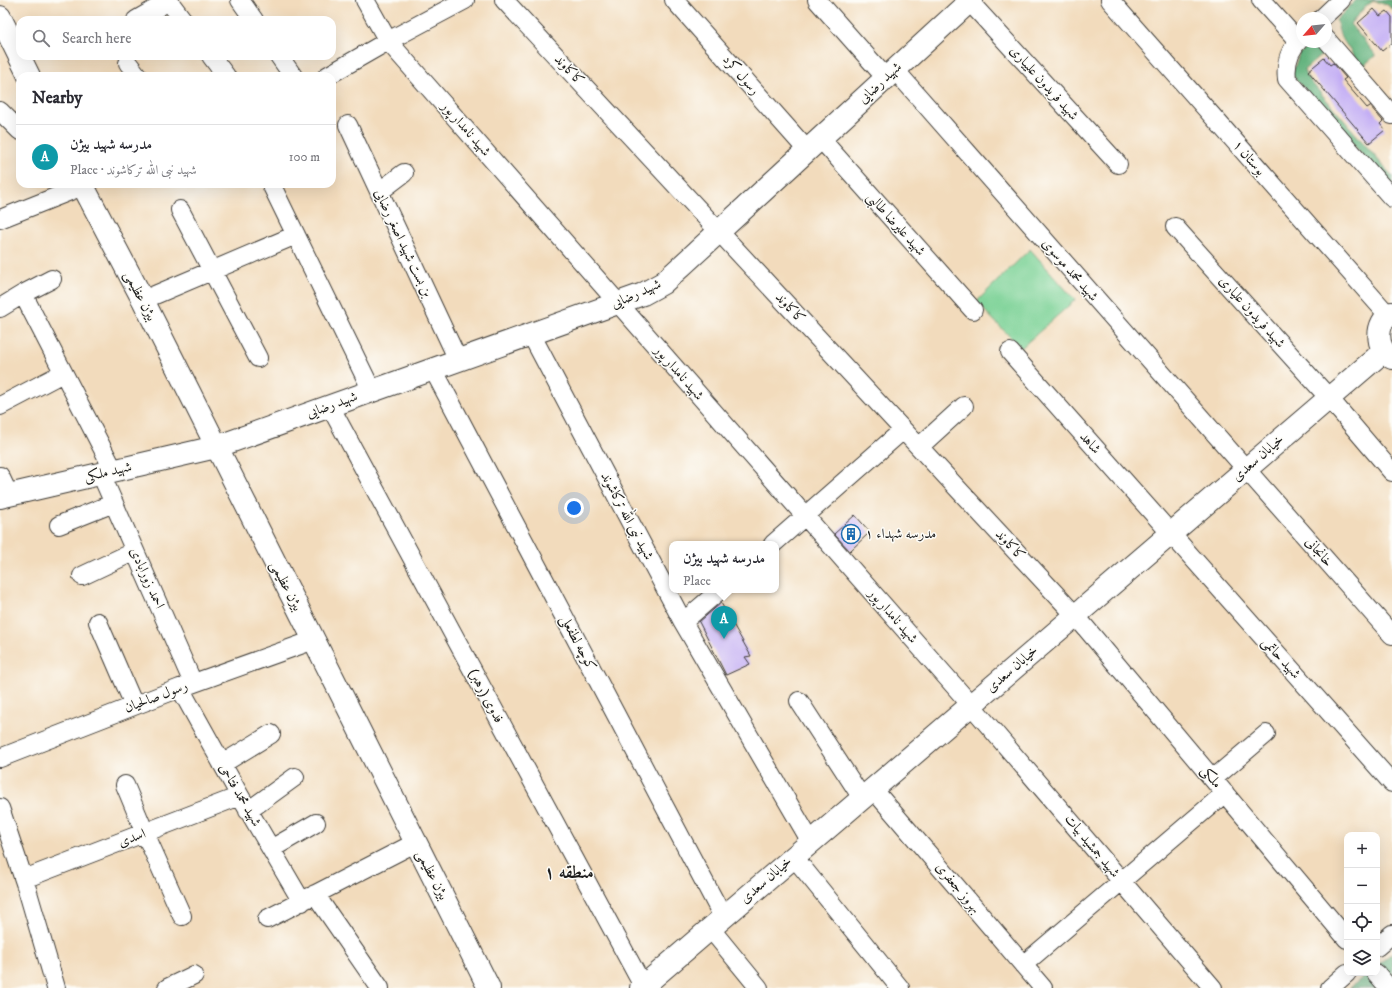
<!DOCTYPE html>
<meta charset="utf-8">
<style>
body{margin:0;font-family:"IM FELL DW Pica",Amiri,serif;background:#f7f7f7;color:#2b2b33}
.controls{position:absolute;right:12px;bottom:12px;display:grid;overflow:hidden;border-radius:8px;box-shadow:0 4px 16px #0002}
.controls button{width:36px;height:36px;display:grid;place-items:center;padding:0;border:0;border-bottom:1px solid #e1e1e2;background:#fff;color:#2b2b33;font:20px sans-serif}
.compass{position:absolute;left:1296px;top:12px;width:36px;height:36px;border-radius:50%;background:#fff;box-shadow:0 4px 16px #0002;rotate:242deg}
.you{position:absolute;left:574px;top:508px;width:14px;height:14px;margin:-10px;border:3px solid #fff;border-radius:50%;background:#1a73e8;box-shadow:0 0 0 6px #1a73e833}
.badge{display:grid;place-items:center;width:26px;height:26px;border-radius:50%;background:#1f6fb2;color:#fff;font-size:13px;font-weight:700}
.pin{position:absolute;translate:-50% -33px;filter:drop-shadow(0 1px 2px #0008)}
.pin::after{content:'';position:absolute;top:21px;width:14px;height:12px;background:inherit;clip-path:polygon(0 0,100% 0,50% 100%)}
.popup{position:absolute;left:669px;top:541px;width:110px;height:52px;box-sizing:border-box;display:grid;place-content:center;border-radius:8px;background:#fff;filter:drop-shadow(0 1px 3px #0005);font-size:13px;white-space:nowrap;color:#7c7c81}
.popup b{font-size:15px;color:#2b2b33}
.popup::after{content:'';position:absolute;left:50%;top:100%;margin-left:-8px;border:8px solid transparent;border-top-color:#fff}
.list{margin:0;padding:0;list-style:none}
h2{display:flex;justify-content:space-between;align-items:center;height:52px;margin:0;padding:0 16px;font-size:17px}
h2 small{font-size:13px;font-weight:400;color:#7c7c81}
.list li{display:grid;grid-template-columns:26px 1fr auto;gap:12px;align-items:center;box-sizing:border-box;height:64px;padding:0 16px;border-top:1px solid #e1e1e2}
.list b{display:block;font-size:15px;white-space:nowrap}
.list p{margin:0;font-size:13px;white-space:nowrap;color:#7c7c81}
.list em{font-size:13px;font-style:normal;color:#7c7c81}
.icon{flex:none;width:22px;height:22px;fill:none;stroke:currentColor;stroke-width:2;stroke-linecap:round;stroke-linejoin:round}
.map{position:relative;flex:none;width:1392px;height:988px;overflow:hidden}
.search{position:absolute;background:#fff;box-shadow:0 4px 16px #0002;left:16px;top:16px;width:320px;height:44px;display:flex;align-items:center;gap:10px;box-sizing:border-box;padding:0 14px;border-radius:12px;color:#7c7c81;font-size:15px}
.panel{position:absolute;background:#fff;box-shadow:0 4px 16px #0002;left:16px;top:72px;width:320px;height:116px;border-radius:12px}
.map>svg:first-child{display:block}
</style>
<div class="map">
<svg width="1392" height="988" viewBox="0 0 1392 988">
<rect width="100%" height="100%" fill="#fdfcf7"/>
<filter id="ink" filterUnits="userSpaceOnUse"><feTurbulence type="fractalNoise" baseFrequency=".025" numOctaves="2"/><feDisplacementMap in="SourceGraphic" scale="8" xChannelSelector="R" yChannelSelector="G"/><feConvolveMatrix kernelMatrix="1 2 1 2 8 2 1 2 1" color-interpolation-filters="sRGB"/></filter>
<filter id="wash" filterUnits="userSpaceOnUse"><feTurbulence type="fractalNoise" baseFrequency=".012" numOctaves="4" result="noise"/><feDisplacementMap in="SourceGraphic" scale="16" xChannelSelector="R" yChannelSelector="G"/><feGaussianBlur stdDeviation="0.9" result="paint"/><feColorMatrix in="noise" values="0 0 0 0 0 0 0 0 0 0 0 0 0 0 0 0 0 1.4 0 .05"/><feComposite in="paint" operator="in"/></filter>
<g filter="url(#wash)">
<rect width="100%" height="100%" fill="#f2dbbc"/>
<!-- green -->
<path fill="#7cd296" stroke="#4c7759" d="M1030,249l45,51 -54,48 -45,-46z"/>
<!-- forest -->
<path fill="#65b47f" stroke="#40684e" d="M1356,0h36v10l-4,-5 -15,-4 -9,7 -14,16 26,31 -15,13 -21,-33 -4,-15z
M1315,42h9l12,12 -6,5 -5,-7 -21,18 2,6 86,100v13l-100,-114 7,-21z
M1392,953v25l-12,10h-30z"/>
<g id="blocks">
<!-- building -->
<path fill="#c1abf4" d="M1374,9l6,7 7,-5 5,6v26l-10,8 -24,-28z
M1324,58l6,7 3,-2 13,15 -3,2 24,28 3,-2 13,15 -3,3 5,6 -16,13 -61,-72z
M855,515l15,17 -20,19 -16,-17z
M721,603l30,53 -6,1 5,7 -24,11 -27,-53z"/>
</g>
</g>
<g filter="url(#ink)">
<use href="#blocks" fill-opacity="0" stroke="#3c3934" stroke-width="1"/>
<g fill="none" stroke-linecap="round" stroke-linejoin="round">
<!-- minor casing -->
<g stroke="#3c3934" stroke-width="20">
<path id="minor" d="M168,0l15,20
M240,0l14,20
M365,0l23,41 583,664 242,283
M504,0l571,615 272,324
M674,0l133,150
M817,0l69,78
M968,0l150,164
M1110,0l278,315
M1261,0l37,41
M1322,18l19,-18
M136,20l33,-19
M1302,37c-12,11 -17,26 -15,42l105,119
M1326,39l66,76
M211,56l15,20
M279,56l14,20
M128,63l10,13
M895,70l497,565
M327,76l61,-35 77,-41
M0,111l20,20
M348,125l110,235
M820,138l153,172
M271,184l101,207
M379,192l25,-19
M180,210l78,148
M0,219l88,-35
M1175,227l154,171 63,74
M23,294l91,177
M143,300l153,-65
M0,308l23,-14 29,-15
M531,334l152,288 128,220
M1010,352l382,431
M433,369l290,548
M0,406l63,-33
M330,406l313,580
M919,447l45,-41
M101,474l92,209
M0,476l9,19
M59,525l55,-22
M773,544l130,-114
M82,576l53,-25
M98,622l36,83
M683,622l37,-32
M180,688l60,108 62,106
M799,701l63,97
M0,758l180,-70 134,-48
M222,764l49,-30
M1213,779l53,-45
M125,785l20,48 37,83
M873,789l170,199
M0,808l27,81 29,99
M248,811l47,-34
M271,849l45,-26
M794,857l106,131
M24,879l216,-83
M315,894l65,94
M267,919l148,-76
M710,928l49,60
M1377,947l15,-13
M1023,965l202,-172
M1376,973l13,15
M167,988l27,-13
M1330,988l17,-15"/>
</g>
<!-- major casing -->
<g stroke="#3c3934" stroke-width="24">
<path id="major" d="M0,17l29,59
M82,184l61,116 346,688
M1392,313c-17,9 -17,36 0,45
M0,497l216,-50 427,-153 20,-11 308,-283
M641,988l743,-637"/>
</g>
<!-- minor -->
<use href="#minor" stroke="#fff" stroke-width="18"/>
<!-- major -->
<use href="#major" stroke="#fff" stroke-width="22"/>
</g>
</g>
<!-- icons -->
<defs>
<g id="building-ring" transform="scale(1)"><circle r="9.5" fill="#fdfcf7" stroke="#1f6fb2" stroke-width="1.5"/><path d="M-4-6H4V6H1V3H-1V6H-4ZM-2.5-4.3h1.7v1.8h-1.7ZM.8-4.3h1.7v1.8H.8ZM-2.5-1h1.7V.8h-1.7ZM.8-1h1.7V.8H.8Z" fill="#1f6fb2"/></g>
</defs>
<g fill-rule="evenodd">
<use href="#building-ring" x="851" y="534"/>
</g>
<g text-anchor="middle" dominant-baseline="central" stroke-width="3" stroke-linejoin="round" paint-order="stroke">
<!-- street labels -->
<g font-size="14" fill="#1c1c1c" stroke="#fdfcf7">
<text transform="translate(569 70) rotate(47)">کاکاوند</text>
<text transform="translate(741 75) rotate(49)">رسول کرد</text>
<text transform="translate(880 83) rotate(-43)">شهید رضایی</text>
<text transform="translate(1044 83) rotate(48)">شهید فریدون علییاری</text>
<text transform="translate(466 129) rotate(49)">شهید نامدار پور</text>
<text transform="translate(1249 158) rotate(49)">بوستان ۱</text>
<text transform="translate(896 224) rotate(48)">شهید علیرضا طالبی</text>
<text transform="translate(403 243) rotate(65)">بن بست شهید اصغر رضایی</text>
<text transform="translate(1070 270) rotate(49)">شهید محمد موسوی</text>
<text transform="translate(636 294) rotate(-24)">شهید رضایی</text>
<text transform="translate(140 296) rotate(63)">بیژن عظیمی</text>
<text transform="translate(790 308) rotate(47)">کاکاوند</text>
<text transform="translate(1252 312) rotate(48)">شهید فریدون علیاری</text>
<text transform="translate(679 373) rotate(49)">شهید نامدار پور</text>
<text transform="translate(332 405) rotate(-20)">شهید رضایی</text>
<text transform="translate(1090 443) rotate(48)">شاهد</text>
<text transform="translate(1258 458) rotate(-41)">خیابان سعدی</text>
<text transform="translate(108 472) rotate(-13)">شهید ملکی</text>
<text transform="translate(627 516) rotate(62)">شهید نبی الله ترکاشوند</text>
<text transform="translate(1010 545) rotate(47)">کاکاوند</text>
<text transform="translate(1319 552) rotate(49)">خانجانی</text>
<text transform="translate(147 578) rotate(66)">احمد زورابادی</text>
<text transform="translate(286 586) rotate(63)">بیژن عظیمی</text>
<text transform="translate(893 616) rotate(49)">شهید نامدار پور</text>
<text transform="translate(578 643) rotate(62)">کوچه لطفعلی</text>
<text transform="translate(1281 658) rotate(48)">شهید حاتمی</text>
<text transform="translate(1012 669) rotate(-41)">خیابان سعدی</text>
<text transform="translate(486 696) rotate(62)">فدوی (رهبر)</text>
<text transform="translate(156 697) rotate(-21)">رسول صالحیان</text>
<text transform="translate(1211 777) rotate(50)">ملکی</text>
<text transform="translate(240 795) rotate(60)">شهید محمد فتاحی</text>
<text transform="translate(132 838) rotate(-21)">اسدی</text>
<text transform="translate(1092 846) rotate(50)">شهید جمشید بیات</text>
<text transform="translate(432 875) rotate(63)">بیژن عظیمی</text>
<text transform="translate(766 880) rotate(-41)">خیابان سعدی</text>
<text transform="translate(958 888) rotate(50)">بهروز جعفری</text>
</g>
<!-- poi labels -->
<g font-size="14" fill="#1c1c1c" stroke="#fdfcf7" text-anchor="start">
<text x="865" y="534">مدرسه شهداء ۱</text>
</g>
<!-- district labels -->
<g font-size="18" font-weight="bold" fill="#1c1c1c" stroke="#fdfcf7">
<text x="569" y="873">منطقه ۱</text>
</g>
</g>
</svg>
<div class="controls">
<button>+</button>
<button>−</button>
<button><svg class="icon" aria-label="locate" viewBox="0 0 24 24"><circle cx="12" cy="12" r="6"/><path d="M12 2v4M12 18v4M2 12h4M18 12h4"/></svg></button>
<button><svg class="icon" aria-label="layers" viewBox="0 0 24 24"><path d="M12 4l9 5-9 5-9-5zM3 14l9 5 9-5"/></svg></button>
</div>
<svg class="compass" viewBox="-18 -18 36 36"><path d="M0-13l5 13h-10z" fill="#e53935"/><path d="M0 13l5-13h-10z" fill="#7c7c81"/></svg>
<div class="you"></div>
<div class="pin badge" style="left:724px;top:639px;background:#0f9aa8">A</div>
<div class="popup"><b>مدرسه شهید بیژن</b>Place</div>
<div class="search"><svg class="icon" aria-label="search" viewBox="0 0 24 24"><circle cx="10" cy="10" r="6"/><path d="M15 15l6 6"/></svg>Search here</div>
<section class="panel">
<h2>Nearby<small></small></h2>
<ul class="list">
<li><span class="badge" style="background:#0f9aa8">A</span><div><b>مدرسه شهید بیژن</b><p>Place · شهید نبی الله ترکاشوند</p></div><em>100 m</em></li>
</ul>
</section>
</div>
